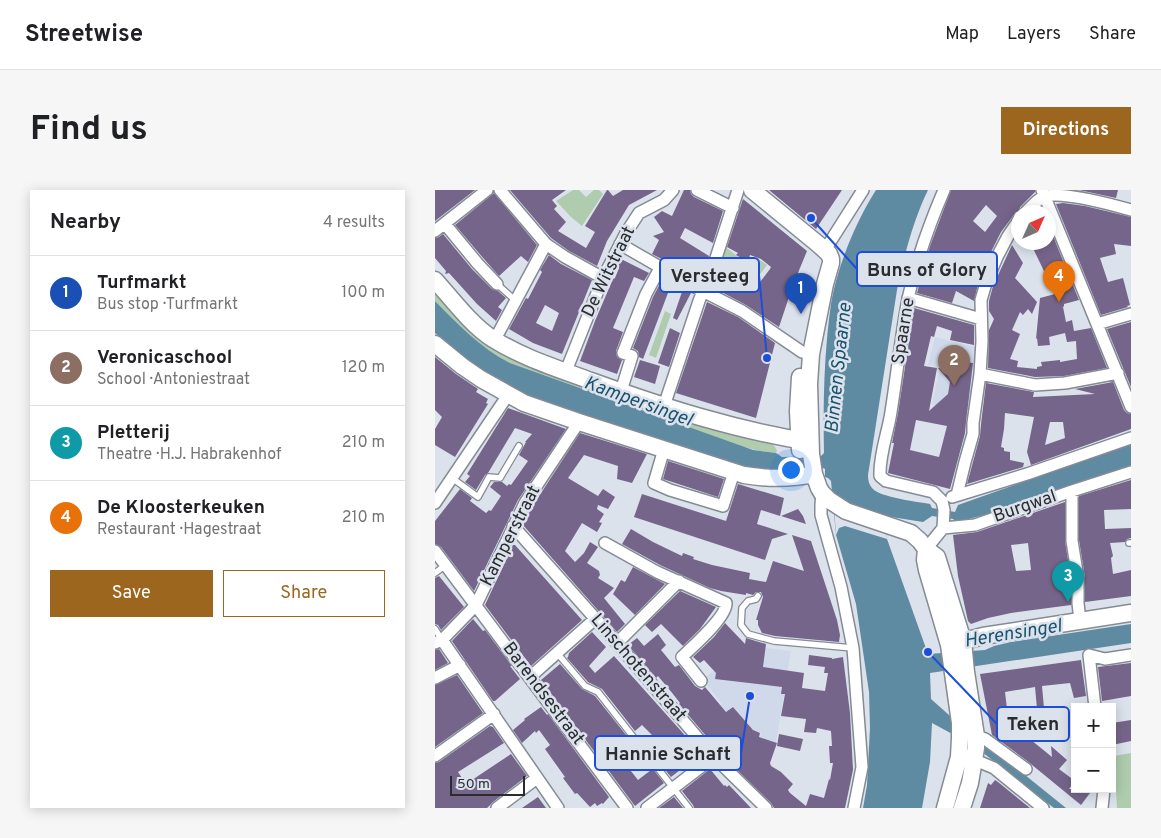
<!DOCTYPE html>
<meta charset="utf-8">
<style>
body{margin:0;font-family:Overpass,sans-serif;background:#f6f6f6;color:#202124}
.controls{position:absolute;right:15px;bottom:15px;display:grid;overflow:hidden;border-radius:0px;box-shadow:0 2px 12px #0003}
.controls button{width:45px;height:45px;display:grid;place-items:center;padding:0;border:0;border-bottom:1px solid #e0e0e0;background:#fff;color:#202124;font:25px sans-serif}
.compass{position:absolute;left:576px;top:15px;width:45px;height:45px;border-radius:50%;background:#fff;box-shadow:0 2px 12px #0003;rotate:45deg}
.scale{position:absolute;left:15px;bottom:12px;width:75px;box-sizing:border-box;padding-left:5px;border:2px solid #2a2c30;border-top:0;font-size:14px;line-height:18px;white-space:nowrap;color:#2a2c30;-webkit-text-stroke:4px #dce2ec;paint-order:stroke}
.you{position:absolute;left:355px;top:279px;width:18px;height:18px;margin:-12px;border:4px solid #fff;border-radius:50%;background:#1a73e8;box-shadow:0 0 0 8px #1a73e833}
.badge{display:grid;place-items:center;width:32px;height:32px;border-radius:50%;background:#9c661f;color:#fff;font-size:16px;font-weight:700}
.pin{position:absolute;translate:-50% -41px;filter:drop-shadow(0 1px 2px #0008)}
.pin::after{content:'';position:absolute;top:26px;width:18px;height:15px;background:inherit;clip-path:polygon(0 0,100% 0,50% 100%)}
.list{margin:0;padding:0;list-style:none}
h2{display:flex;justify-content:space-between;align-items:center;height:65px;margin:0;padding:0 20px;font-size:21px}
h2 small{font-size:16px;font-weight:400;color:#757577}
.list li{display:grid;grid-template-columns:32px 1fr auto;gap:15px;align-items:center;box-sizing:border-box;height:75px;padding:0 20px;border-top:1px solid #e0e0e0}
.list b{display:block;font-size:19px;white-space:nowrap}
.list p{margin:0;font-size:16px;white-space:nowrap;color:#757577}
.list em{font-size:16px;font-style:normal;color:#757577}
.actions{display:flex;gap:10px;padding:15px 20px}
.actions a{flex:1;padding:11px 0;border:1px solid #9c661f;border-radius:0px;text-align:center;font-size:18px;color:#9c661f}
.actions .main{background:#9c661f;color:#fff}
.map{position:relative;flex:none;width:696px;height:618px;overflow:hidden;border-radius:0px}
header{display:flex;align-items:center;gap:30px;box-sizing:border-box;height:70px;padding:0 25px;background:#fff;border-bottom:1px solid #e0e0e0}
header strong{font-size:24px}
nav{display:flex;gap:28px;margin-inline-start:auto;font-size:18px}
.intro{display:flex;align-items:center;justify-content:space-between;box-sizing:border-box;height:120px;padding:0 30px}
h1{margin:0;font-size:35px}
.button{padding:12px 22px;border-radius:0px;background:#9c661f;color:#fff;font-size:18px;font-weight:700}
main{display:flex;gap:30px;padding:0 30px}
aside{flex:1;background:#fff;border-radius:0px;box-shadow:0 2px 12px #0003}
.map>svg:first-child{display:block}
</style>
<header>
<strong>Streetwise</strong>
<nav><a>Map</a><a>Layers</a><a>Share</a></nav>
</header>
<div class="intro"><h1>Find us</h1><a class="button">Directions</a></div>
<main>
<aside>
<h2>Nearby<small>4 results</small></h2>
<ul class="list">
<li><span class="badge" style="background:#1a4fb4">1</span><div><b>Turfmarkt</b><p>Bus stop · Turfmarkt</p></div><em>100 m</em></li>
<li><span class="badge" style="background:#8d6e63">2</span><div><b>Veronicaschool</b><p>School · Antoniestraat</p></div><em>120 m</em></li>
<li><span class="badge" style="background:#0f9aa8">3</span><div><b>Pletterij</b><p>Theatre · H.J. Habrakenhof</p></div><em>210 m</em></li>
<li><span class="badge" style="background:#e8710a">4</span><div><b>De Kloosterkeuken</b><p>Restaurant · Hagestraat</p></div><em>210 m</em></li>
</ul>
<div class="actions"><a class="main">Save</a><a>Share</a></div>
</aside>
<div class="map">
<svg width="696" height="618" viewBox="0 0 696 618">
<rect width="100%" height="100%" fill="#dce2ec"/>
<!-- built -->
<path fill="#cfd9ea" d="M500,147l40,10 -4,65 -39,-8 8,-37 -12,-2z
M307,455l49,6 -15,91 -16,-5 1,-4 -7,-2 -21,-25 -30,26 -5,-6 24,-22 -19,-24z"/>
<!-- green -->
<path fill="#afccae" d="M138,0h6l7,7 8,-7h5l4,4 -21,32 -11,-9 -15,-16z
M289,56l26,20 7,-8 10,7 -15,20 -35,-23z
M0,102l78,66 92,37 49,17 81,24 1,-3c14,3 36,3 41,18l-1,2 -16,-2 -17,-4 -233,-84c-30,-15 -52,-39 -75,-62z
M230,121l6,3 -15,44 -7,-3z
M696,563v55h-14l-3,-52z"/>
<!-- water -->
<path fill="#5f8ba2" d="M441,0h52c-15,31 -24,66 -31,100l-29,185c0,5 1,10 5,14 7,8 45,13 57,15l2,4 23,4 3,-7 173,-61v24l-131,43 -43,11 -4,-3 -21,-3 -9,6 -38,-6 2,23 41,115 57,-4 9,-4 17,-4 120,-18v19l-201,30 1,26 18,16 55,43 62,50h-12l-72,-56 -26,-16 -24,-13 -2,39 -8,46h-59l4,-23 3,-57 -1,-36 -13,-88 -20,-69 -5,-54 -3,-3 -3,-1v-8l-2,-1h-41l-4,4 -25,-3 -214,-68c-19,-8 -38,-17 -55,-29 -17,-11 -33,-25 -49,-39v-32c23,23 45,47 75,62l243,87 23,3 6,4 39,-1 3,-3c-1,-49 0,-100 7,-149 6,-37 25,-83 45,-114z"/>
<!-- pier -->
<path fill="#dce2ec" d="M398,303l11,10 41,13 2,23 -42,-13 -6,2 -3,7z"/>
<!-- building -->
<path fill="#76658a" fill-rule="evenodd" d="M0,0h40l-40,31z
M75,0h56l-14,10 5,6 -3,3 12,13 -8,9 28,17 9,-16 -10,-6 22,-36h1l5,6 10,-6h34l-28,15 -22,36 -10,25 -28,-15 -18,-13z
M249,0h6l1,4 3,3 29,14 -10,32 -28,-15 -5,10 29,18 -11,24 -23,-13v-1l-23,-12 7,-14 -6,-4 11,-4 -10,-15 8,-6 10,5z
M334,0h73l-26,39z
M516,0h84v2l-15,15 -1,5h-3l-15,20 -11,22 -11,26 -5,21 -18,-10 -4,12 -35,-10 13,-47zM551,15l11,11 -12,16 -12,-11z
M644,0h39l-2,8z
M59,3l43,52 -9,17 -7,-6 -22,20 -15,-17 -29,-34z
M308,9l64,52 -14,34 -14,42 -33,-22 -34,-18 11,-22 22,12 12,9 13,-17 1,-2 -10,-8 -11,-4 -2,7 -12,-7 2,-2 -11,-6z
M628,13l22,3 46,11v29l-17,-2 2,10 -16,4 8,24 15,-4 7,27 -3,1 1,1 -27,8 -45,-111z
M614,36l30,74 -15,4v2l-1,1 3,15 6,-2 2,11 17,-3 16,40 -43,8 -29,1 -47,-9 1,-38 5,-11 -5,-8v-10l4,-15 19,-41 11,18 -8,15 22,24 -5,12 -4,-5 -5,6 -3,-3 -8,18 8,4 -10,25 8,2 -1,6 20,2v-2l5,-1 -1,-4 19,-2v2l17,-3 -1,-18 -9,1 -2,-9 -16,4 1,8 -12,1 -1,-8 -1,1 4,-41 15,-4 -25,-52h19z
M8,44l29,35 20,20 6,2 8,7 -8,9 4,3 -6,11 -19,-17 -28,-31 -4,1 1,-3 -11,-13v-20l4,-1z
M114,65l12,9 31,16 -30,74 -29,-11 -24,-14 17,-31 2,1 14,-27 -2,-2zM110,115l14,8 -7,18 -16,-8z
M186,69l28,14 -5,8 -10,-4 -21,51 10,4 -7,19 1,6 5,3 -5,14 -37,-13 15,-40 18,-42 2,-1 4,-10 -2,-1z
M227,90l9,5 -28,74 -4,-2 -1,-6 -5,-3 20,-51z
M248,99l8,4 -14,27 -4,-2z
M272,112l31,15 37,26 -19,75 -80,-25z
M479,118l60,17v20l-24,-5 2,-9 -15,-5 -3,11 -3,-1 -7,30 13,2 -8,43 19,-17 2,-12 -12,-14 14,2 1,-9 20,2 -7,59 -1,11 -15,56 -62,-16 6,-30h-2l6,-30zM481,230l31,6 -8,31 -29,-7z
M696,132v65l-24,-58z
M235,138l10,5 -11,34 -11,-4z
M0,167l21,17 22,15 -2,3 12,7 -2,4 2,1 -33,53 -20,-12v-16l7,-12 -7,-7z
M205,170l20,6 -5,18 -21,-7z
M678,192l11,28 3,3 4,1v15l-100,36 -4,-13 7,-35 -29,-4 -1,16 -3,18 3,1v3l6,1v8l14,3 -1,4 -56,17 13,-48 1,-12 5,-41 48,9 -1,5 62,-3 -20,-5zM615,232h13l2,16 -20,7z
M73,218l58,21 -48,71 -44,91 -33,-44 -6,-3v-23l25,-32 12,9 -2,3 16,12 3,-3 2,1 10,-15 -11,-9 4,-5h8l5,4 2,-2 2,1 17,-24 -9,-6 7,-13h-1l7,-8 -17,-6 -27,45 -3,2 -9,15 -11,-8 5,-6 -3,-2z
M145,243l67,21 -15,29 -15,-4 1,-13 -34,-11 -16,23 30,18 5,-7 12,8 -7,12 -10,-4 -1,4 7,5 -5,8 3,1 -5,9 -15,-9 -17,28 10,11 9,-9 6,-11 8,5 -11,16 12,8 1,4 -2,3 16,10 -10,10 21,26 -8,8 -94,-107 9,-18z
M233,271l56,18 -6,18 -55,-18z
M696,290v29l-27,1 1,19 26,-1v10l-4,1 -2,3 -15,1 3,13 -2,2 2,16 18,-4v26l-46,6v-25l-6,-37v-44z
M303,294l46,14 -4,18 -19,-6 -4,14 31,10 -16,5 -7,21 -131,-43 8,-23 84,27z
M630,312v39l6,38v26l-60,8 -23,5 -17,6 -3,-3 -10,-45 -5,-41 24,-3zM593,353l3,27 -15,1 -5,-26z
M363,319l5,7 3,8 -25,-8z
M196,339l22,13 29,14 1,-3 11,4 -1,2 19,6 38,8 -1,6 17,3 7,-21 31,10 -12,-36 19,6 26,79 3,15 -1,7 -64,-6 -13,-3 -4,-8v-5h-2l7,-23 -2,-5h-5l-3,3 -7,-2v2l-25,-4 -11,-3 -50,-23 -38,-21z
M78,355h2l67,75 -51,46 -46,-61z
M198,377l32,17 -30,31 -22,-21 8,-14 4,2z
M4,386l25,31 -23,23 -3,-5 -3,-1v-46z
M245,401l36,16 -16,22 -17,17 -22,-22 -9,8 -7,-7z
M38,429l10,12 2,-1 27,36h-2l10,13 -25,22h-2l-41,-60z
M290,433l20,21 1,-6 20,6 -3,23 41,6 -2,15 23,3 3,-18h-4l1,-6 -17,-2 1,-10 23,3v1l11,-2 7,56 3,57 -8,38h-71l-3,-5 -48,-47 -44,-52 1,-1 -7,-9 -15,-18 -2,2 -28,-33 9,-7 7,8 14,-12 8,11 -5,5 14,17 4,-2 16,21 7,4 3,-3 21,25 7,-5 20,23 7,3 -1,4 18,6 -7,20 1,3 10,6 12,12 -5,6 2,3 16,13 4,-12 14,4 5,-19 1,1 3,-17h-3l-1,-17h3l-1,-15 -14,-3 -1,5 -12,-1 2,-13 -25,-3 4,-22h-4l1,-7 -67,-8 1,-6 -12,-13 -4,3 -7,-6 21,-20z
M157,442l14,15 -17,19 6,7 19,-17 76,85 10,14 -29,22 -23,-28 9,-9 -15,-15 -7,6 -33,-42 -14,-7 -21,-24 1,-1 1,-4z
M4,459l9,14 -13,7v-20z
M646,470l5,36 -12,2 -4,-15 -28,3 2,22 -7,1 -2,-22 -30,5 3,25h1l2,9h3l38,31 -1,-11 16,14 -8,9 16,12 -6,8h24l-12,16 -55,-45 -34,-25 -12,-61z
M696,473v33l-29,5 -4,-34z
M125,474l22,25 13,7 39,49 -14,12 18,23 13,-10 -9,-15 22,28 -29,23 -94,-126z
M22,485l26,38 -48,34v-62z
M106,517l6,8 1,-1 61,83 -6,7 -1,-1 -5,3 -2,-3 -5,4 -12,-13 -1,-1 -2,1 -12,-16 2,-1 -20,-28 5,-4 -11,-15 -3,3 -1,-2 -13,12 -9,-13 12,-10 -1,-1z
M696,530v21l-19,4v-22z
M55,536l3,1 11,16 -46,29 8,12 45,-30 16,22 -34,26 -6,6h-52v-45l4,-1z
M344,544l24,5 -3,12 -23,-5z
M275,579l14,17 1,-1 2,2 2,-2 22,23h-57l-1,-3 -11,-14z
M560,590l3,2 32,26h-50l8,-25 3,2z
M103,607l8,11h-24z
M239,607l9,11h-24z"/>
<g fill="none" stroke-linecap="round" stroke-linejoin="round">
<!-- lane casing -->
<g stroke="#858b94" stroke-width="8">
<path id="lane" d="M62,94l19,17
M17,288l26,19 11,-20 11,1 19,-32
M694,353h2
M0,383l11,-8
M323,406l-2,3 -8,2 -6,7 -1,17 7,9 26,7 79,7
M0,439l7,11
M122,463l28,33 13,6 91,116"/>
</g>
<!-- street casing -->
<g stroke="#858b94" stroke-width="14">
<path id="street" d="M65,0l46,54 19,13 38,21
M262,0l36,18
M607,0l89,217
M591,22c5,-5 11,-12 17,-15 17,-7 70,8 88,13
M10,34l33,40 19,20
M0,41l52,-41
M185,54l71,41 51,26 60,41
M390,60l38,-60
M473,108l73,21
M662,134l34,-10
M58,149l6,-7 47,-88
M131,181l37,-93 23,-45 13,-20 25,-13 9,-10
M545,184l55,11 30,-2 53,-10
M186,201l11,-35 -9,-3 23,-59 14,-26
M229,216l35,-105 17,-43 22,-68
M229,259l-10,34 16,7 53,16 11,-34
M637,301v50l6,37v25l2,18
M387,303l-1,12v10l20,72 12,61 9,119 -8,41
M522,305l8,-33 8,-28v-11l7,-49 2,-33 -1,-41 5,-17 11,-26 11,-21 11,-16
M517,307l75,-23 104,-36
M507,311l-9,-9 -47,-11 -6,-5c-1,-22 8,-43 11,-64 6,-38 10,-76 17,-113 8,-38 21,-74 36,-109
M507,311l2,9 -1,18
M0,313l73,-108
M78,336l104,117 97,114 52,51
M170,353l52,29 69,31c1,14 -34,44 -44,54l19,24
M491,359l17,-21 32,-3 97,-34 59,-19
M0,361l192,257
M7,450l116,168
M0,453l7,-3 34,-35 49,-102 54,-81
M182,453l62,-62
M95,487l65,-58
M0,488l25,-13
M660,517l-6,-52 16,4 26,-4
M541,546l9,3 41,30
M0,566l59,-42
M540,570l19,8 49,40
M62,618l40,-30
M212,618l67,-51
M667,618l2,-19"/>
</g>
<!-- secondary casing -->
<g stroke="#858b94" stroke-width="19">
<path id="secondary" d="M317,0l66,54 11,10 2,5v4l-6,21 -14,70 -2,30 2,70 3,20 5,14 3,5 7,7 17,11 65,22 9,8 6,8 11,8 26,84 3,31 10,64v12l-6,35 -8,25
M0,90c17,19 37,46 58,59 30,19 66,30 98,42 72,26 144,49 219,61
M0,154l27,22 19,13 43,24 55,19 165,53c24,4 47,4 70,-1
M365,260l-2,-39 2,-34
M491,359l-1,11 2,10 22,75 11,78v15l-1,19 -14,51
M518,454l30,-8 148,-23"/>
</g>
<!-- lane -->
<use href="#lane" stroke="#fff" stroke-width="5.5"/>
<!-- street -->
<use href="#street" stroke="#fff" stroke-width="11"/>
<!-- secondary -->
<use href="#secondary" stroke="#fff" stroke-width="16"/>
</g>
<g text-anchor="middle" dominant-baseline="central" stroke-width="5" stroke-linejoin="round" paint-order="stroke">
<!-- street labels -->
<g font-size="18" fill="#2a2c30" stroke="#dce2ec">
<text transform="translate(174 82) rotate(-64)">De Witstraat</text>
<text transform="translate(469 141) rotate(-81)">Spaarne</text>
<text transform="translate(590 317) rotate(-19)">Burgwal</text>
<text transform="translate(76 346) rotate(-63)">Kamperstraat</text>
<text transform="translate(203 478) rotate(49)">Linschotenstraat</text>
<text transform="translate(108 504) rotate(53)">Barendsestraat</text>
</g>
<!-- water labels -->
<g font-size="19" font-style="italic" fill="#19536c" stroke="#dce2ec">
<text transform="translate(404 178) rotate(-84)">Binnen Spaarne</text>
<text transform="translate(203 212) rotate(20)">Kampersingel</text>
<text transform="translate(578 444) rotate(-9)">Herensingel</text>
</g>
</g>
<!-- callouts -->
<path fill="none" stroke="#1d4ed8" stroke-width="2" d="M376 28L422 79M332 168L324 85M493 462L562 534M315 506L306 563"/>
<g fill="#1d4ed8" stroke="#dce2ec" stroke-width="2">
<circle cx="376" cy="28" r="5"/>
<circle cx="332" cy="168" r="5"/>
<circle cx="493" cy="462" r="5"/>
<circle cx="315" cy="506" r="5"/>
</g>
<g fill="#dce2ec" stroke="#1d4ed8" stroke-width="2">
<rect x="422" y="62" width="140" height="34" rx="5"/>
<rect x="225" y="68" width="99" height="34" rx="5"/>
<rect x="562" y="517" width="72" height="34" rx="5"/>
<rect x="160" y="546" width="146" height="34" rx="5"/>
</g>
<g font-size="19" text-anchor="middle" font-weight="bold" fill="#2a2c30">
<text x="492" y="86">Buns of Glory</text>
<text x="275" y="92">Versteeg</text>
<text x="598" y="540">Teken</text>
<text x="233" y="570">Hannie Schaft</text>
</g>
</svg>
<div class="controls">
<button>+</button>
<button>−</button>
</div>
<svg class="compass" viewBox="-18 -18 36 36"><path d="M0-13l5 13h-10z" fill="#e53935"/><path d="M0 13l5-13h-10z" fill="#757577"/></svg>
<div class="scale">50 m</div>
<div class="you"></div>
<div class="pin badge" style="left:366px;top:124px;background:#1a4fb4">1</div>
<div class="pin badge" style="left:519px;top:196px;background:#8d6e63">2</div>
<div class="pin badge" style="left:633px;top:412px;background:#0f9aa8">3</div>
<div class="pin badge" style="left:624px;top:112px;background:#e8710a">4</div>
</div>
</main>
